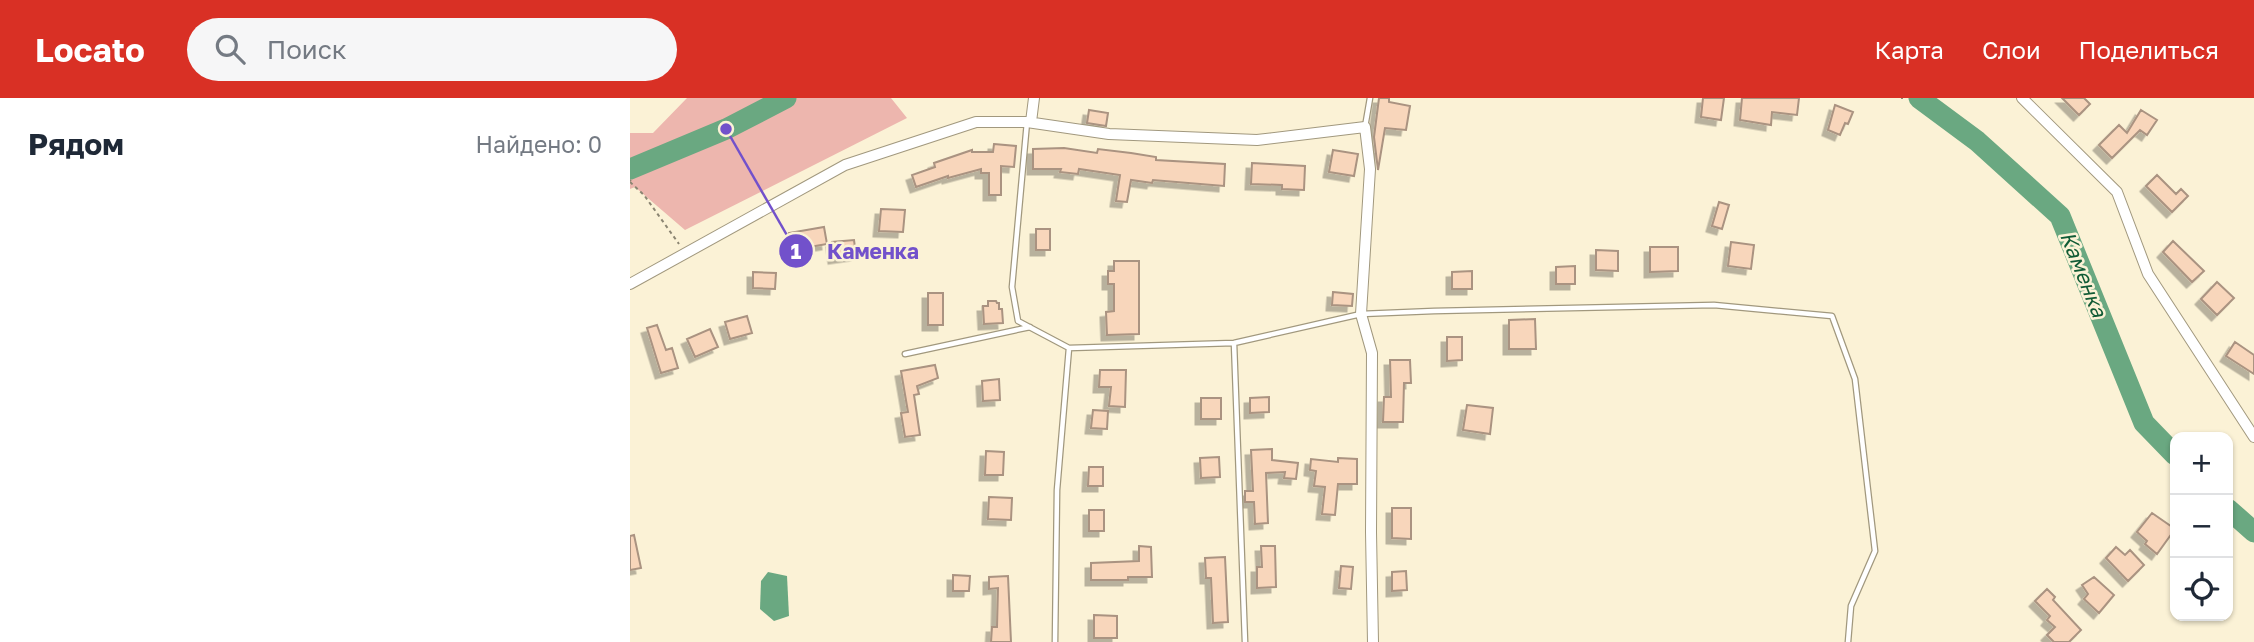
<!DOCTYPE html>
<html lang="ru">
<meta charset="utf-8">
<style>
body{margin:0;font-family:"Golos Text",sans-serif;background:#f6f6f7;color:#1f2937}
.controls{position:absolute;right:21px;bottom:21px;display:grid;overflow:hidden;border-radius:14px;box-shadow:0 2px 5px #0004}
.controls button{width:63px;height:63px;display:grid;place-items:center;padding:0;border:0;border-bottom:2px solid #e0e1e3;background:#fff;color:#1f2937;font:35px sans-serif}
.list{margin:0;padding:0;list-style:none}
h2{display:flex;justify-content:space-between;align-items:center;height:91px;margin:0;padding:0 28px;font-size:30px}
h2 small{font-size:23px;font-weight:400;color:#747a83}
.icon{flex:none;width:38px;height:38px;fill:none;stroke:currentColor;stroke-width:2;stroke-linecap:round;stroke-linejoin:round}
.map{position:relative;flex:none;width:1624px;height:544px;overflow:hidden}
header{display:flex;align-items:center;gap:42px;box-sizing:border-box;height:98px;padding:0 35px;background:#d93025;color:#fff}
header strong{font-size:33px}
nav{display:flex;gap:38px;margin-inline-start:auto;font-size:24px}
.search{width:490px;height:63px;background:#f6f6f7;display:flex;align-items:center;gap:18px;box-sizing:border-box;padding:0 24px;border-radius:38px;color:#747a83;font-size:26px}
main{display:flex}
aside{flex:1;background:#fff}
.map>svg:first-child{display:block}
</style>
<header>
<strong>Locato</strong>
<div class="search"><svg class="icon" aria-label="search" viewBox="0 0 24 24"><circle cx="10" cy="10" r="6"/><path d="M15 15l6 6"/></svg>Поиск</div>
<nav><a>Карта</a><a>Слои</a><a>Поделиться</a></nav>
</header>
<main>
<aside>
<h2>Рядом<small>Найдено: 0</small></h2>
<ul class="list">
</ul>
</aside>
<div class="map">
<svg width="1624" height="544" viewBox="0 0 1624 544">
<defs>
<filter id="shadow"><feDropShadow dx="-5.5" dy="5.5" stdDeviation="0" flood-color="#0004"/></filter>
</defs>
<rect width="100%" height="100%" fill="#fbf2d6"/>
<!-- green -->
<path fill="#edb6ae" d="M57,0h204l16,20 -222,112 -50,-43 -5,2v-56h23z"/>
<!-- water -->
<path fill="#6aa881" d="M138,474l19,4 2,40 -15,5 -14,-12 1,-28z"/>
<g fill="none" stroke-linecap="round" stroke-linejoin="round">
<!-- river -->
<path stroke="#6aa881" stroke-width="21" d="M1289,0l58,43 83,75 84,207 31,32
M0,71l96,-40 60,-31
M1598,411l26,23"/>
</g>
<!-- building -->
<path fill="#f8d6bb" stroke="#aa9381" stroke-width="2" filter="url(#shadow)" d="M749,0h10v4l21,4 -4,24 -21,-2 -7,42 -4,-33z
M1073,0h21l-3,22 -20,-3z
M1112,0h57l-2,17 -25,-3 -1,13 -31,-5z
M1432,0h22l6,6 -11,11z
M1205,7l18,7 -5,12 -3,-1 -5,12 -12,-5z
M459,12l19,3 -2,13 -19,-3z
M1511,12l16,10 -10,15 -7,-5 -28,28 -13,-13 20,-20 8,8z
M364,46l22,2 -2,21 -13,-1v29h-12v-22h-8v-4l-33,9v-2l-32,11 -4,-12 23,-8 -1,-4 38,-13v2h21z
M434,50l33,5 1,-4 33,4 25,4v3l69,4 -1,22 -71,-6 -1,3 -21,-3 -4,22 -11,-1 4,-26 -41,-6 -1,5 -18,-2 1,-3h-28v-20z
M703,52l25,4 -4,22 -25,-4z
M622,65l53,3 -1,24 -22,-1v-4l-31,-1z
M1527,77l19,19 5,-5 7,7 -16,16 -26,-26z
M1089,104l10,3 -7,24 -10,-3z
M251,111l24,1 -2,22 -24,-1z
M194,129l3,17 -35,6 -3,-17z
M406,131h14v21h-14z
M224,142l2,15 -22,3 -2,-16z
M1543,143l31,30 -12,11 -29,-30z
M1101,144l23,3 -3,24 -23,-3z
M1020,149h28v24l-28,1z
M966,152l22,1v20l-22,-1z
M484,163h25v73l-32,1 -1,-23 8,-1v-27h-6v-13h6z
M945,168v18h-19v-17z
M842,173v18h-20v-17z
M123,174l23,1 -1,16 -22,-1z
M1587,184l17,16 -17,17 -16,-16z
M703,194l20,2 -1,12 -20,-1z
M298,195h15v32h-15z
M358,203h8l1,2h2v6h3l1,14 -19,1 -1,-18h5z
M117,218l5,17 -22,6 -5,-17z
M905,221l1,30h-27v-29z
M27,227l9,25 6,-2 6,20 -17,5 -14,-45z
M80,231l8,18 -23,10 -8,-18z
M817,239h15v23l-15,1z
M1605,244l19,13v19l-28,-18z
M760,262h20l1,23h-7l-1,39h-20l1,-25h7z
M305,267l3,13 -21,8 2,8 -5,1 6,40 -15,2 -4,-24 7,-1 -7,-41z
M470,272h26l-1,37 -16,-1 2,-19h-12z
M369,281l1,21 -17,1 -1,-20z
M639,299v15l-19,1v-15z
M571,300h20v21h-20z
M837,307l26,3 -3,26 -27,-4z
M463,312l15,1 -1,18 -16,-1z
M642,351v11l26,3 -2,16 -12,-1 1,-6 -19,1 2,50 -13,1 -1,-22h-9v-11h8l-2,-41z
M356,353l18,1 -1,23h-18z
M589,359l1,20 -19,1 -1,-20z
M708,360l19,1v25h-19l-3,31 -13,-1 3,-27 -11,-1 2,-15 -6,-1 1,-11 27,3z
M459,369h14v19h-15z
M359,399l23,1 -1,22 -23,-1z
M762,410h19v31l-19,-1z
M459,412h15v21h-15z
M1522,415l23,16 -18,25 -12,-10 2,-3 -10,-9z
M4,437l7,33 -11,2v-34z
M509,448l12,1 1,30h-24v3h-37v-17l48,-2z
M631,448h14l1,41 -19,1v-21h5z
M1486,449l9,8 5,-5 14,15 -16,16 -22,-23z
M595,459l3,65 -15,1 -2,-45h-5l-1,-20z
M711,468l12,1 -2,22 -12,-1z
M776,473l1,19 -15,1v-19z
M323,477l17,1 -1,15h-16z
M378,478l3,66h-20l1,-15h5l1,-39 -9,1v-12z
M1464,479l20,18 -15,18 -15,-14 4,-5 -6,-9z
M1417,491l8,8 -2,3 28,30 -12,12h-15l-7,-7 8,-8 -8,-7 3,-4 -15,-15z
M464,517l23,1v22h-23z"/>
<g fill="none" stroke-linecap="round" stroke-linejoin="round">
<!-- service casing -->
<g stroke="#a1987e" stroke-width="7">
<path id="service" d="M397,24l-15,165 6,34 51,27 165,-5 127,-29 73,-3 280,-6 118,11 23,63 20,172 -24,55 -3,36
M735,29l5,-29
M604,245l11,299
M275,256l125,-27
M425,544l2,-152 12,-142"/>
</g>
<!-- minor casing -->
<g stroke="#a1987e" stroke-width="12">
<path id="minor" d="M1392,0l95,94 31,82 106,163
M401,24l3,-24
M0,186l215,-119 131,-43h51l82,12 148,6 108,-13 5,42 -9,145 11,39 -1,179 2,110"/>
</g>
<!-- path -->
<path stroke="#8b8572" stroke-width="2" stroke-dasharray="3.5 3.5" stroke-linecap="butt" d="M1271,0h2
M0,83l1,-1
M0,84l14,13 35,49"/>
<!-- service -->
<use href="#service" stroke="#fff" stroke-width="4.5"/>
<!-- minor -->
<use href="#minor" stroke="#fff" stroke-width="10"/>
</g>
<g text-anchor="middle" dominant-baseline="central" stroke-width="5" stroke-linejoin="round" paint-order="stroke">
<!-- water labels -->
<g font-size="21" font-style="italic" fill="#105b35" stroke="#fbf2d6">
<text transform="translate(1454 176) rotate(68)">Каменка</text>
</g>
</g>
<!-- callouts -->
<path fill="none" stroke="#7251cb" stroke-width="2.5" d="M96 31L166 153"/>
<g fill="#7251cb" stroke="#fbf2d6" stroke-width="2.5">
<circle cx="96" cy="31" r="7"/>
<circle cx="166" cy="153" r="18"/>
</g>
<g font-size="21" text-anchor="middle" font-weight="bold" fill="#fff">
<text x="166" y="161">1</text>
</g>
<g font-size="21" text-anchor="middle" font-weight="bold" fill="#7251cb" stroke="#fbf2d6" stroke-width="5" stroke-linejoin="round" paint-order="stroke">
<text x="243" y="161">Каменка</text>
</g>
</svg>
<div class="controls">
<button>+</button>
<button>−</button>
<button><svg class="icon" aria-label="locate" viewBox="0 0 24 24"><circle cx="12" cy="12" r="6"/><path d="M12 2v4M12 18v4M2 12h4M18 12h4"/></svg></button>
</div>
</div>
</main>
